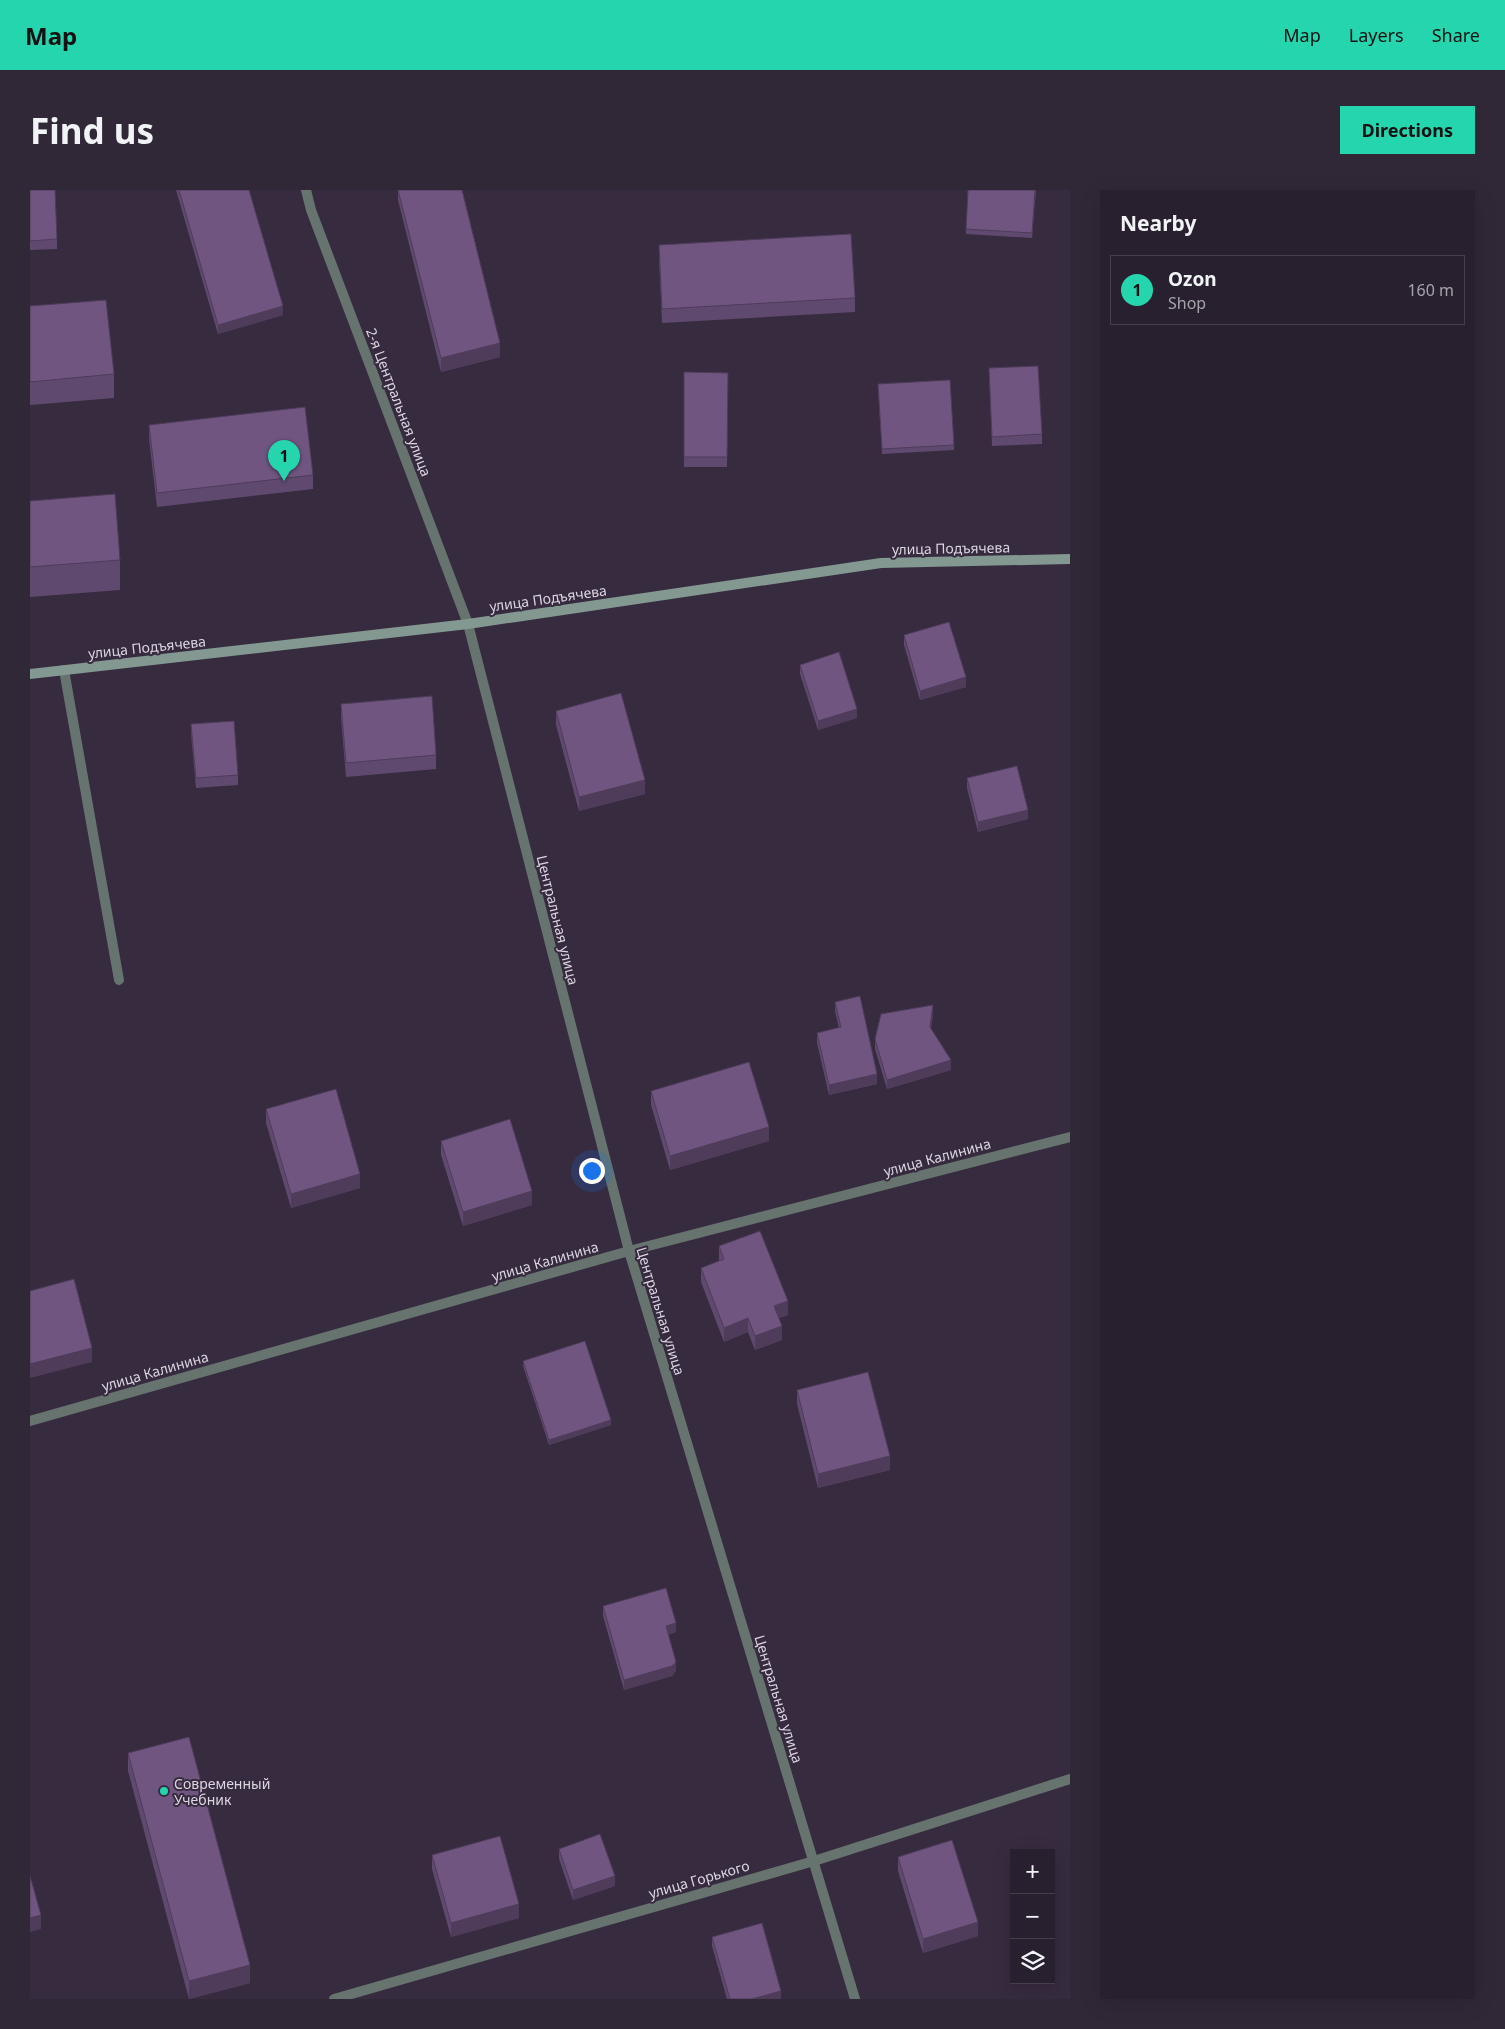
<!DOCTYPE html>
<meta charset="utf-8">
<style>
body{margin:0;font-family:"Noto Sans",sans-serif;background:#312837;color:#f1f3f6}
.controls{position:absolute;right:15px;bottom:15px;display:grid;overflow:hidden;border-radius:0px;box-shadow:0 5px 20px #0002}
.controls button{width:45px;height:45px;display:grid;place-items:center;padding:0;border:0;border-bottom:1px solid #453e4b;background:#29202f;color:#f1f3f6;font:25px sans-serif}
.you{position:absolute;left:561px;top:980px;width:18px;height:18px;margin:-12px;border:4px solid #fff;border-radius:50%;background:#1a73e8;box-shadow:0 0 0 8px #1a73e833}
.badge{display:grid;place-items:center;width:32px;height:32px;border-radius:50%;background:#25d5ae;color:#111;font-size:16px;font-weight:700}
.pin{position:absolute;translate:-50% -41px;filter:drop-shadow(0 1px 2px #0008)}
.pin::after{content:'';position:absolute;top:26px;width:18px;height:15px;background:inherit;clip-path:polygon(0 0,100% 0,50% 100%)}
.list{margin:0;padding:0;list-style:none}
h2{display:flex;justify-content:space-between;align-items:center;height:65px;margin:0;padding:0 20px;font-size:21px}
h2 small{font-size:16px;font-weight:400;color:#a5a3aa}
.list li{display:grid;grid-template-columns:32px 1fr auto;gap:15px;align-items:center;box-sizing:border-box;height:70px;margin:0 10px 10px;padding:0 10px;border:1px solid #453e4b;border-radius:0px}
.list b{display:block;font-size:19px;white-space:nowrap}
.list p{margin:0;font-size:16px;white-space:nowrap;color:#a5a3aa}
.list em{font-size:16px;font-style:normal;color:#a5a3aa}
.icon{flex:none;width:28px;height:28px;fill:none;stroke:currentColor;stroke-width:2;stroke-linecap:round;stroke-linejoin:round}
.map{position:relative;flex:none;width:1040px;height:1809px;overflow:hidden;border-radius:0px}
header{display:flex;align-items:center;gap:30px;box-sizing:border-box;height:70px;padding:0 25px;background:#25d5ae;color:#111}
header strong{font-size:24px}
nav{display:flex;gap:28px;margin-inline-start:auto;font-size:18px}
.intro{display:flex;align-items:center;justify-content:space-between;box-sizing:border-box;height:120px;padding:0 30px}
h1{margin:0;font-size:35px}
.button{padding:12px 22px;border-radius:0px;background:#25d5ae;color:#111;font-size:18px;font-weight:700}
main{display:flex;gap:30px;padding:0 30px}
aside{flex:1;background:#29202f;border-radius:0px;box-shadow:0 5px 20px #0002}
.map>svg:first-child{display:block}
</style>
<header>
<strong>Map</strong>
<nav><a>Map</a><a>Layers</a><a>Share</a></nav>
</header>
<div class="intro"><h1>Find us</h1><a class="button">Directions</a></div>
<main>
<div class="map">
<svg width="1040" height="1809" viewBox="0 0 1040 1809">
<rect width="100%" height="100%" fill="#372b3f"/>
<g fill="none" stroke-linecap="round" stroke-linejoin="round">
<!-- service -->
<path stroke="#66736e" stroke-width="10" d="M34,480l55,310"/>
<!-- minor -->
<path stroke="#66736e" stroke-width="10" d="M438,434l161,627 226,748
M0,1231l599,-170 441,-114
M304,1809l480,-138 256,-82"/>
<!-- tertiary -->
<path stroke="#66736e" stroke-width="10" d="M276,0l5,20 157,414"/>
<!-- secondary -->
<path stroke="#839891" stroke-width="10" d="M0,484l438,-50 413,-61 189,-4"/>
</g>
<!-- wall -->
<path fill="#60496f" d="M0,0l27,49v10l-27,1z
M146,0h73l34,125 -65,19z
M368,0h64l38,167 -59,15 -43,-172z
M1006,0l-4,48 -66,-4v-5z
M629,55l196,53v14l-193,11 -3,-64z
M0,116l84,68v24l-84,7z
M959,178l53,66v10l-50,2z
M654,182l44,1 -1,94h-43z
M848,194l76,61v5l-72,4z
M119,235l164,50v14l-156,18 -8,-68z
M0,311l90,59v30l-90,7z
M874,445l62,52 -46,13 -16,-55z
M770,475l57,53 -39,12 -18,-56z
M311,514l95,51v14l-90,8 -5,-59z
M526,521l89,83 -66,17 -23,-86z
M161,534l47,51v10l-42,3 -5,-54z
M937,588l61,41 -50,13 -11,-44z
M805,812l42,82 -48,11 -12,-52v-10l22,-5 -4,-17z
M903,825l-2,14 20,41 -64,19 -12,-40v-10z
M621,901l118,50 -99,29 -19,-65z
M236,919l94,79 -69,20 -25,-85z
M411,951l91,64 -69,21 -22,-71z
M689,1056l69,69 -9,3 3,22 -27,10 -7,-18 -24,10 -23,-60v-14l18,-7z
M493,1171l88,64 -62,20 -26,-79z
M767,1200l93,80 -72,18 -21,-84z
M573,1416l73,26 -8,3 8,36 -4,5 -48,14 -21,-74z
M98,1563l122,230 -61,16 -61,-228z
M529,1659l56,37 -42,14 -14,-41z
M402,1665l87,63 -68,19 -19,-68z
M868,1667l80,79 -55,17 -25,-82z
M682,1747l69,62h-54l-15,-53z"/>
<!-- shaded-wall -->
<path fill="#4e3c5a" d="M253,116v9l-65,19v-9z
M470,153v14l-59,15v-14z
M936,487v10l-46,13v-9z
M827,519v9l-39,12v-9z
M615,590v14l-66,17v-14z
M998,620v9l-50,13v-10z
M903,815v10l-3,21v-9z
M921,870v10l-64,19v-9z
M847,884v10l-48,11v-10z
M739,937v14l-99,29v-14z
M330,984v14l-69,20v-14z
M502,1001v14l-69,21v-14z
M758,1111v14l-14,5v-14z
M718,1128v14l-24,10v-14z
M752,1136v14l-27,10v-14z
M62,1158v14l-62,16v-14z
M581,1230v5l-62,20v-5z
M860,1266v14l-72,18v-14z
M646,1433v9l-10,4v-10z
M646,1472v9l-4,5 -48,14v-10z
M585,1686v10l-42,14v-10z
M489,1714v14l-68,19v-14z
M11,1725v14l-11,3v-14z
M948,1732v14l-55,17v-14z
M220,1775v18l-61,16v-18z
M751,1801v8h-29z"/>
<!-- building -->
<path fill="#705581" stroke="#4e3c5a" d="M0,0h25l2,49 -27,2z
M149,0h70l34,116 -65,19z
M368,0h64l38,153 -59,15z
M938,0h67l-3,43 -66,-4z
M821,44l4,64 -193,11 -3,-64z
M76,110l8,74 -84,8v-76z
M1008,176l4,68 -50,3 -3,-69z
M654,182l44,1 -1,84h-43z
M920,190l4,65 -72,4 -4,-65z
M275,217l8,68 -156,18 -8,-68z
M85,304l5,66 -90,7v-66z
M919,432l17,55 -46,14 -16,-56z
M809,462l18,57 -39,12 -18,-56z
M591,503l24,87 -66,17 -23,-86z
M402,506l4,59 -90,8 -5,-59z
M204,531l4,54 -42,3 -5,-54z
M987,576l11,44 -50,12 -11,-44z
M830,806l17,78 -48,11 -12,-52 24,-6 -6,-25z
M903,815l-3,22 21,33 -64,20 -12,-41 6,-25z
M719,872l20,65 -99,29 -19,-65z
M306,899l24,85 -69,20 -25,-85z
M480,929l22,72 -69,21 -22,-71z
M730,1041l28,70 -14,5 8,20 -27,10 -7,-18 -24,10 -23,-60 23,-9 -5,-13z
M44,1089l18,69 -62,16v-73z
M555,1151l26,79 -62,20 -26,-79z
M838,1182l22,84 -72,18 -21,-84z
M636,1398l10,35 -10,3 10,36 -4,4 -48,14 -21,-74z
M159,1547l61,228 -61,16 -61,-228z
M570,1644l15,42 -42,14 -14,-41z
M470,1646l19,68 -68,19 -19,-68z
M922,1650l26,82 -55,17 -25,-82z
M0,1686l11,39 -11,3z
M732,1733l19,68 -29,8h-22l-18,-62z"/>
<!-- markers -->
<circle fill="#25d5ae" stroke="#372b3f" stroke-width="2" cx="134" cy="1601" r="5"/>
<g text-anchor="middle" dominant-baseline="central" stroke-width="4" stroke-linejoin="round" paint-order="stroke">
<!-- street labels -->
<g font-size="14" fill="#ddd5e2" stroke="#372b3f">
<text transform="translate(369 212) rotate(69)">2-я Центральная улица</text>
<text transform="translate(921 358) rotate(-1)">улица Подъячева</text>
<text transform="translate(518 408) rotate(-8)">улица Подъячева</text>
<text transform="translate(117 457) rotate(-6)">улица Подъячева</text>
<text transform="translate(528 730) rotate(76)">Центральная улица</text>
<text transform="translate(907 967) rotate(-15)">улица Калинина</text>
<text transform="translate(515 1071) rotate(-16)">улица Калинина</text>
<text transform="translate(631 1121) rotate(73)">Центральная улица</text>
<text transform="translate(125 1181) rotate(-16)">улица Калинина</text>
<text transform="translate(749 1509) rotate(73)">Центральная улица</text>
<text transform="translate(669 1689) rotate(-16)">улица Горького</text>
</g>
<!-- poi labels -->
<g font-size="14" fill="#ddd5e2" stroke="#372b3f" text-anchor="start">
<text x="144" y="1593">Современный<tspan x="144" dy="16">Учебник</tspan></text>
</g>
</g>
</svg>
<div class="controls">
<button>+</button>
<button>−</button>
<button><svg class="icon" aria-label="layers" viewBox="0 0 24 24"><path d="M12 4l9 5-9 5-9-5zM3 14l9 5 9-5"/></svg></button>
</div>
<div class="you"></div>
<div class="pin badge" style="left:254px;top:291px">1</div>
</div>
<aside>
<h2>Nearby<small></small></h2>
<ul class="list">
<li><span class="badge">1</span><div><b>Ozon</b><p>Shop</p></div><em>160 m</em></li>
</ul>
</aside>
</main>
